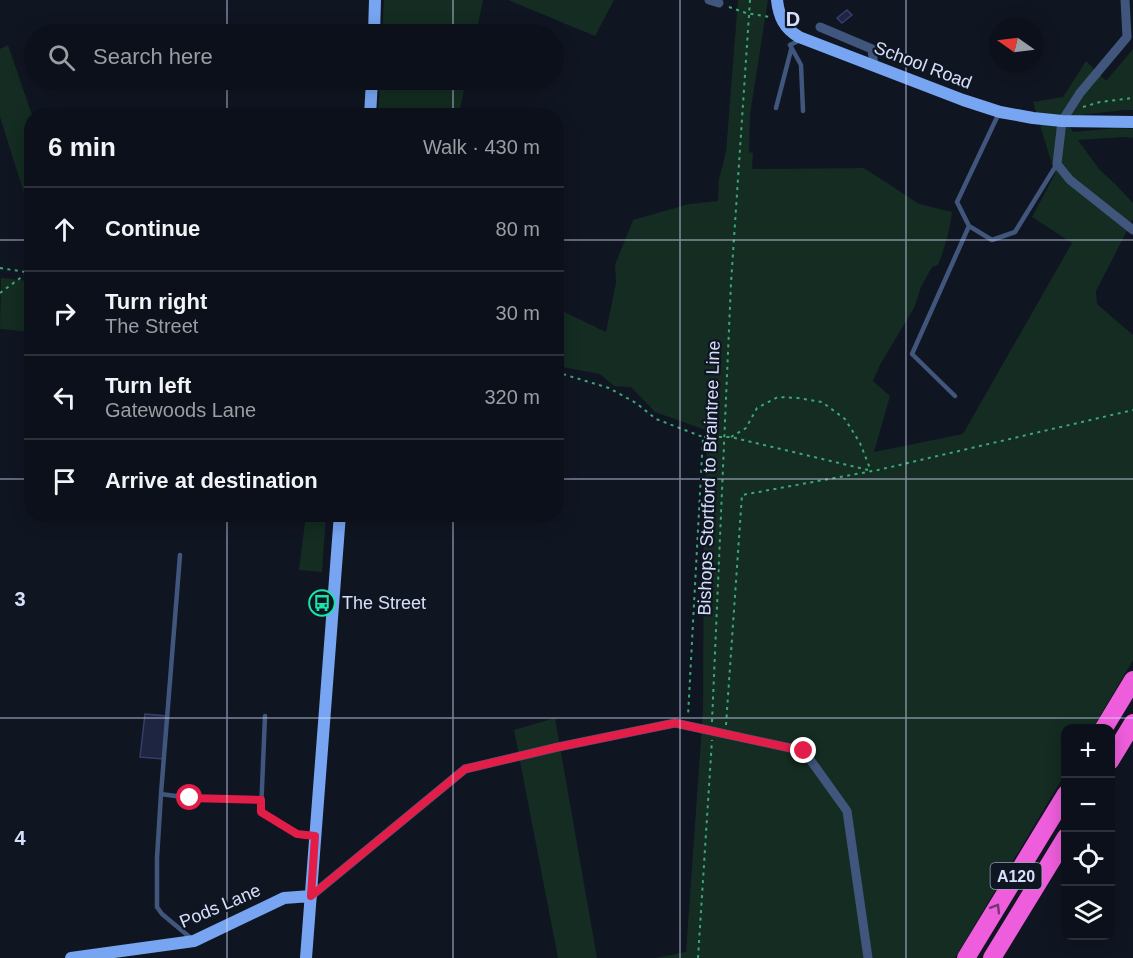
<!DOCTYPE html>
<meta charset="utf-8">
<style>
body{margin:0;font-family:Arial,sans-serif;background:#1a1e27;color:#f1f3f6}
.controls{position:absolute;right:18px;bottom:18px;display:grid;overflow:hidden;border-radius:12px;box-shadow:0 3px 15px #0003}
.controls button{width:54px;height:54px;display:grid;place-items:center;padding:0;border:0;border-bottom:2px solid #2c3039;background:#0c101a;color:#f1f3f6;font:30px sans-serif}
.compass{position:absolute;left:989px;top:18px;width:54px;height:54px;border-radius:50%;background:#0c101a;box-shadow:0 3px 15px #0003;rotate:284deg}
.stop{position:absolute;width:18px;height:18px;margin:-14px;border:4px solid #e11d48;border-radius:50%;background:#fff}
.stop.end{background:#e11d48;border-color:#fff;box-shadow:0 2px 6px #0008}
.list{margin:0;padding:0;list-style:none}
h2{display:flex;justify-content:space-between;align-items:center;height:78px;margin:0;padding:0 24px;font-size:26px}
h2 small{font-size:20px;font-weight:400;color:#9a9da2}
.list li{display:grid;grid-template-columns:39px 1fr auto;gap:18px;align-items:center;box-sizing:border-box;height:84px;padding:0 24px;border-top:2px solid #2c3039}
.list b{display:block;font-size:22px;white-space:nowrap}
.list p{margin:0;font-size:20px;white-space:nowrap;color:#9a9da2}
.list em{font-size:20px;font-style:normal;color:#9a9da2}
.icon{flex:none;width:33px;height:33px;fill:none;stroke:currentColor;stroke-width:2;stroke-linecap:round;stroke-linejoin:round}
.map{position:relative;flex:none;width:1133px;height:958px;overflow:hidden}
.search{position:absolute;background:#0c101a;box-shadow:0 3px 15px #0003;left:24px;top:24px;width:540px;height:66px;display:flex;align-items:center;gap:15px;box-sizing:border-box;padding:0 21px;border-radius:33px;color:#9a9da2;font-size:22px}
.panel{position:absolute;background:#0c101a;box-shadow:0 3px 15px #0003;left:24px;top:108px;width:540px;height:414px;border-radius:24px}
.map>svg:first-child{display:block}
</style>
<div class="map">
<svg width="1133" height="958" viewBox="0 0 1133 958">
<rect width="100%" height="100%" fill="#101522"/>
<!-- green -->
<path fill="#142c21" d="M384,0h99l-7,34h-94z
M508,0h106l-19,36z
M738,0h30l-18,114 -1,38 4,1 -1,16 112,-1 55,36 33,8c-2,19 -7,35 -14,53l-6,2 -11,20 -7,21 -33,55 -8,18 17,15 -16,56 89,-18 109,-191 -40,-26 23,-43 -22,-72 30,-5 23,-36 20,20 27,-32v61h-8l-53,6 -10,-4 11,20 45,-4 15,1v9l-9,-1 -46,3 21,29 17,16 17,18v16l-37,72 1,13 36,31v325l-40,68h-27l-1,46 -110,184h-300l31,-6 17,-241 1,-205 4,-75 -53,-19 -24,-25 -17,-1 -14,-12 -43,-8 -1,-58 50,24 10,-49 -1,-18 18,-45 56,-16 29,-3 1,-22 7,-27z
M8,45l24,70 -1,100 -31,-98v-68z
M380,80h86l-7,34 2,1h-83z
M1,278l30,3v51l-31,-3z
M306,515h20l-4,57 -23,-2z
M555,718l42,240h-39l-44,-228z"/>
<!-- building -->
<path fill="#1e2541" stroke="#333e6b" stroke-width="1.5" d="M847,10l5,5 -10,8 -5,-5z
M145,714l22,2 -4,43 -23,-2z"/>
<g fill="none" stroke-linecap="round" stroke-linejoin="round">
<!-- path -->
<path stroke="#3ba977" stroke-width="2" stroke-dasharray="3 4.5" stroke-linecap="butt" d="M729,7l17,6 24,4
M1083,107l17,-5 33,-4
M0,268l32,5
M0,293l27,-20
M556,372l53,16 27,15 20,16 47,18 -15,279
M704,437h27l137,33
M731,437l15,-9 11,-20 21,-11 20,1 24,4 23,17 15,24 11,28
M712,722l19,-439 19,-283
M726,725l16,-230 136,-25 255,-60
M698,958l14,-218"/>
<!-- lane -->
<path stroke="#40567c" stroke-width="4.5" d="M800,40l-10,5 11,20 2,46
M776,108l15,-58
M999,113l-42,89 12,24 23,14 23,-8 42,-68
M955,396l-43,-42 57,-128
M265,716l-4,96 36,22 16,1
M161,794l19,-239
M192,939l-30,-25 -5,-7v-49l4,-64 29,4 71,2"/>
<!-- street -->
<path stroke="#40567c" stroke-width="9" d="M709,0l10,3
M1125,0l2,37 -47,56 -18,28 -5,43 13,16 63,50
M820,27l52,22 2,17
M311,896l154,-127 93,-22 117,-24 129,28 43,60 21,147"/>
<!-- secondary -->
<path stroke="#77a5f1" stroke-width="12" d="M777,0c2,17 7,28 22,37l164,63 37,12 33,6 29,3 71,1
M374,34l1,-34
M370,116l2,-36
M71,958l123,-17 90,-43 27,-2
M306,958l34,-444"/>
<!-- highway -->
<path stroke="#ee5edc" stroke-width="18" d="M1104,728l29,-48
M1110,761l23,-38
M966,958l100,-164
M992,958l74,-121"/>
</g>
<!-- one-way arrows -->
<defs><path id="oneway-chevron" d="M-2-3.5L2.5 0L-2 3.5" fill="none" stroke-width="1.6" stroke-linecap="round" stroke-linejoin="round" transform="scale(1.5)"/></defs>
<use stroke="#743676" href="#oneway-chevron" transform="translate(996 908) rotate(-59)"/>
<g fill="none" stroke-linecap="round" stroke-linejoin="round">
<!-- route -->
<path stroke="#e11d48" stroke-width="8" d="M190,798l71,2v12l36,22 18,2 -4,60 154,-127 93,-22 117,-24 129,28"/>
</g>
<!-- grid -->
<path fill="none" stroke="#d6e0fb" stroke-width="1.5" stroke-opacity="0.55" d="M227,0v34M453,0v34M680,0v958M906,0v958M227,80v36M453,80v36M0,240h32M556,240h577M0,479h32M556,479h577M227,514v444M453,514v444M0,718h1133"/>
<!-- icons -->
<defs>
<g id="bus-ring" transform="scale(1.35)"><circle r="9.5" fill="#101522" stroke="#18e5a7" stroke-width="1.5"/><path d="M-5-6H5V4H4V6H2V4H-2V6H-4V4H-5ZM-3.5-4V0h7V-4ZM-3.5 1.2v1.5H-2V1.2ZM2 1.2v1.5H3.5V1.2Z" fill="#18e5a7"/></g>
</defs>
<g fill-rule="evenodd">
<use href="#bus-ring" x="322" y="603"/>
</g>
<g text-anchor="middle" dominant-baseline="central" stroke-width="4.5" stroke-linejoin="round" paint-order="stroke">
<!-- shield labels -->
<rect fill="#101522" stroke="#9ba3ba" stroke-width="1.5" x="990.5" y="863" width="51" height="26" rx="4.5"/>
<g font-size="16" font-weight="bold" fill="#d6e0fb">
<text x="1016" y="876">A120</text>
</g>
<!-- street labels -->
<g font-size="18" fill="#d6e0fb" stroke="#101522">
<text transform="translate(923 65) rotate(21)">School Road</text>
<text transform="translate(709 478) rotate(-88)">Bishops Stortford to Braintree Line</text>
<text transform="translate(220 906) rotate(-23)">Pods Lane</text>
</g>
<!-- poi labels -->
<g font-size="18" fill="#d6e0fb" stroke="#101522" text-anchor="start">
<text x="342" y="603">The Street</text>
</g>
</g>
<g font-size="20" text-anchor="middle" font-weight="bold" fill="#d6e0fb" stroke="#101522" stroke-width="4.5" stroke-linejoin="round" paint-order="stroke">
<text x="793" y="26">D</text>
<text x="20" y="606">3</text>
<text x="20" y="845">4</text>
</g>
</svg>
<div class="controls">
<button>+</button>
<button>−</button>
<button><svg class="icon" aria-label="locate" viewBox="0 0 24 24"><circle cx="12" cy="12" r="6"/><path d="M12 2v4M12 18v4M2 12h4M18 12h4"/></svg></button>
<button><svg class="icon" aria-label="layers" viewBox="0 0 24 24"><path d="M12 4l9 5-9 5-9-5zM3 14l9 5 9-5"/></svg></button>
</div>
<svg class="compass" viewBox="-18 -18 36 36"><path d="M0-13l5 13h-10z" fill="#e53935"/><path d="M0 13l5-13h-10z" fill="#9a9da2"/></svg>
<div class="stop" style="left:190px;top:798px"></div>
<div class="stop end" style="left:804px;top:751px"></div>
<div class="search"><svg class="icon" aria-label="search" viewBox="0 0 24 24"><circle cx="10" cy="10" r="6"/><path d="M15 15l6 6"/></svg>Search here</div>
<section class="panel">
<h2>6 min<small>Walk · 430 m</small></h2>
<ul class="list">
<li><svg class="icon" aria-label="ahead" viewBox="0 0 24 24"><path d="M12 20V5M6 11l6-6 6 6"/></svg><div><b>Continue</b></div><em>80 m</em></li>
<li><svg class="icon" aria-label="right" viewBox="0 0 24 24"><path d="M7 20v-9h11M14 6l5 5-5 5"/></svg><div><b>Turn right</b><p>The Street</p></div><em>30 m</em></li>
<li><svg class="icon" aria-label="left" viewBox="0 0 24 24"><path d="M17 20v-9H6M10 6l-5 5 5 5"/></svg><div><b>Turn left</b><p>Gatewoods Lane</p></div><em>320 m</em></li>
<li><svg class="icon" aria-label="arrive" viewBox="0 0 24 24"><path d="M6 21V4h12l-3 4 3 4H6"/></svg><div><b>Arrive at destination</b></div></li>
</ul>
</section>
</div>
